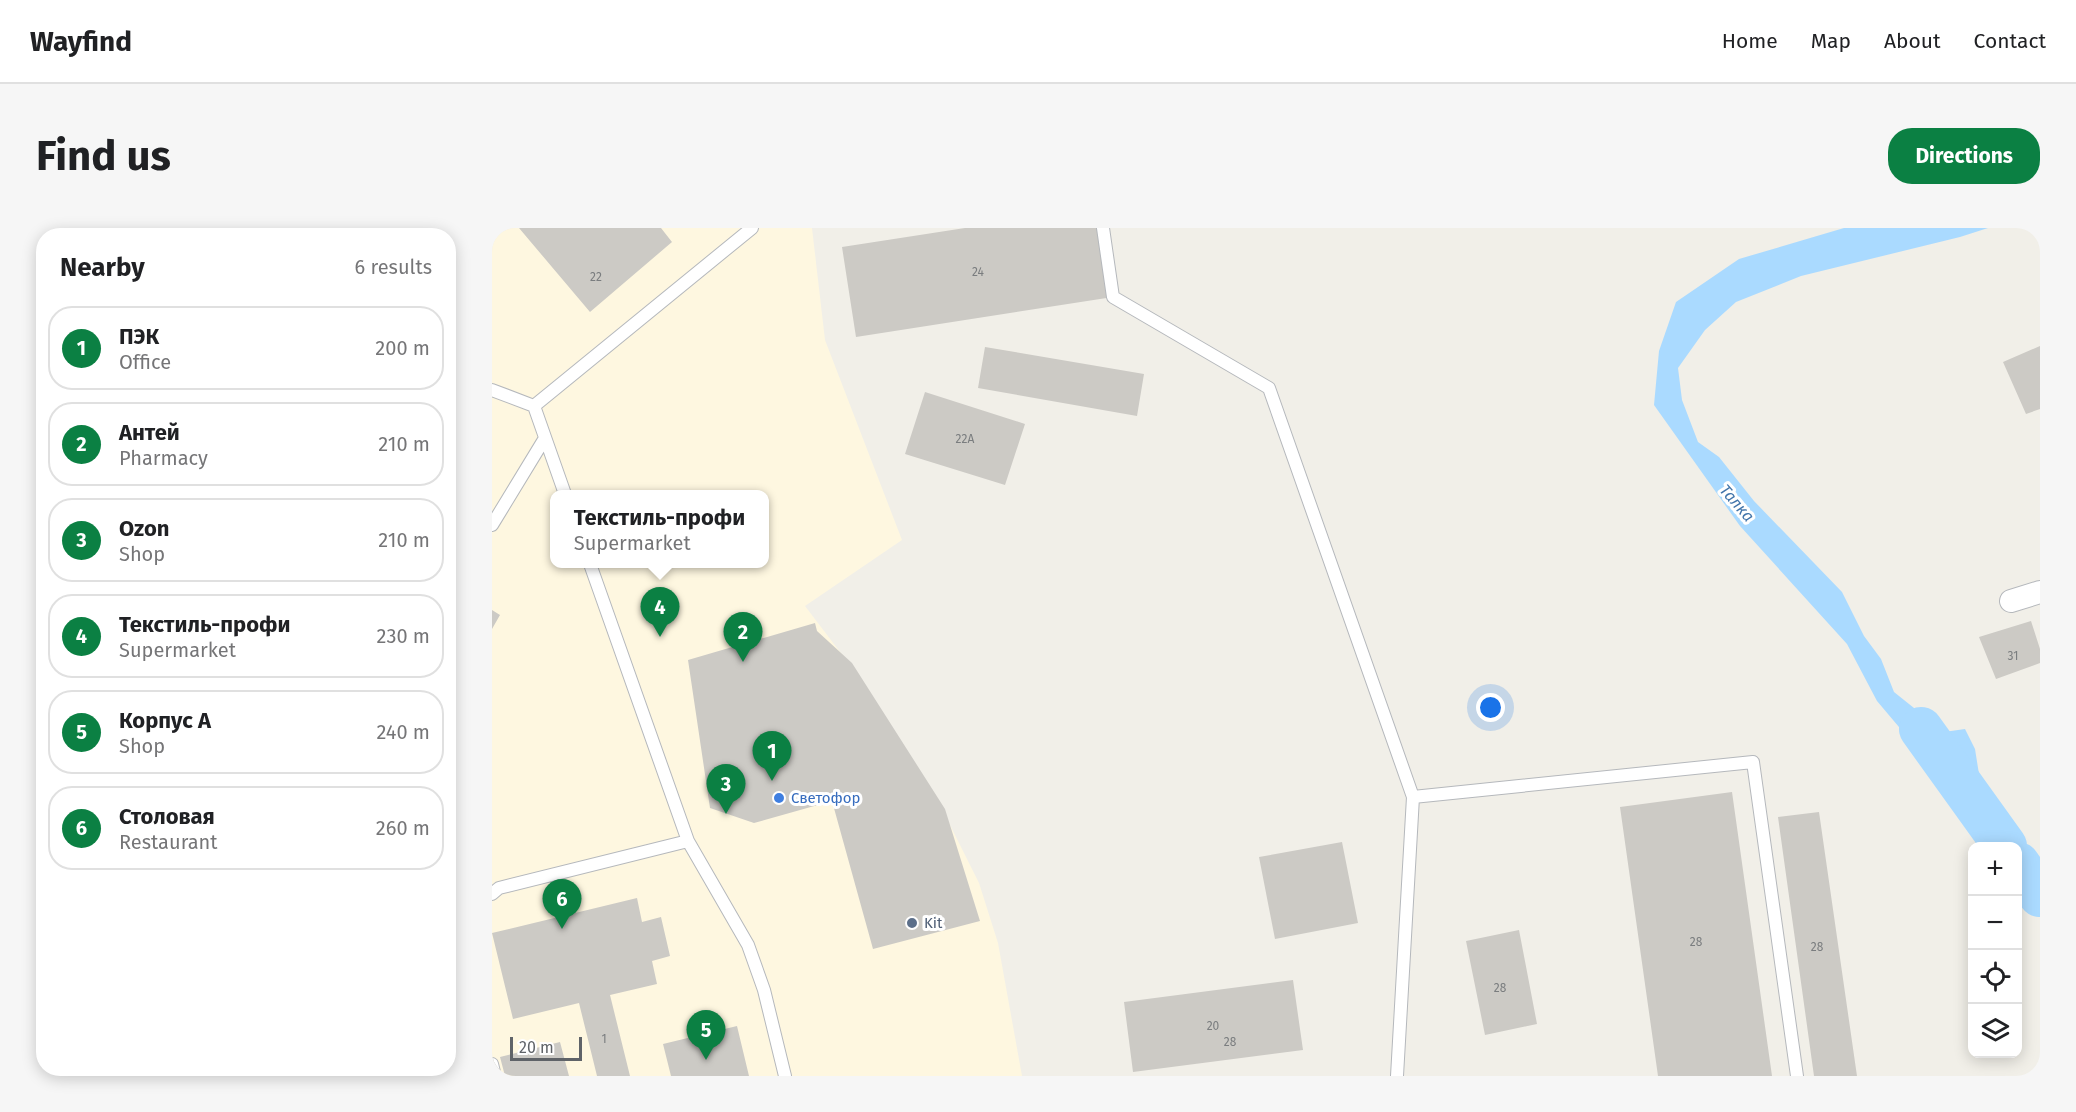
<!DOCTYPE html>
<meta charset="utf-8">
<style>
body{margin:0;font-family:"Fira Sans",sans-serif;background:#f6f6f6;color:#202124}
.controls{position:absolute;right:18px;bottom:18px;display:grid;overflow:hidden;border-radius:12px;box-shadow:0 3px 15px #0003}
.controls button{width:54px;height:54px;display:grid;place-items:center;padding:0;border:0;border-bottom:2px solid #e0e0e0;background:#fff;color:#202124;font:30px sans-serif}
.scale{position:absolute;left:18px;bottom:15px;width:72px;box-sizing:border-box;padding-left:6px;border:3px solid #5f6368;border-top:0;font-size:16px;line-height:21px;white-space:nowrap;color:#5f6368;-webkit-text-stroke:4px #fff;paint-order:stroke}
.you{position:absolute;left:999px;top:480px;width:21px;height:21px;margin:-15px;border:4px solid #fff;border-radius:50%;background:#1a73e8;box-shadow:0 0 0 9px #1a73e833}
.badge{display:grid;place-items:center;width:39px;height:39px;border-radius:50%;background:#0b8043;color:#fff;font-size:20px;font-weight:700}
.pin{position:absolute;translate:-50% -50px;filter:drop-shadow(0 2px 3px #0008)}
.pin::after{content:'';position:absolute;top:32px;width:21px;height:18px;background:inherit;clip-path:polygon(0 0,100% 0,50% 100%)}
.popup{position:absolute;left:58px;top:262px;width:219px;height:78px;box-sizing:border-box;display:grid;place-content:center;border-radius:12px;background:#fff;filter:drop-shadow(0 2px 4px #0005);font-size:20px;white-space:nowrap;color:#757577}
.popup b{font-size:22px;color:#202124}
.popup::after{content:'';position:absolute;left:50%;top:100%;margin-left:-12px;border:12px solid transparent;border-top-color:#fff}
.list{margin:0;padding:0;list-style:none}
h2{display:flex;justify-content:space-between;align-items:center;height:78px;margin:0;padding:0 24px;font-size:26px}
h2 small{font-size:20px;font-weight:400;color:#757577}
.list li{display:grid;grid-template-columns:39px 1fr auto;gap:18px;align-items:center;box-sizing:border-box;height:84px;margin:0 12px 12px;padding:0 12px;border:2px solid #e0e0e0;border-radius:24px}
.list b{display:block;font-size:22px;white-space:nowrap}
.list p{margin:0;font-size:20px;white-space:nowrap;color:#757577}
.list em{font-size:20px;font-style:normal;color:#757577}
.icon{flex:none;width:33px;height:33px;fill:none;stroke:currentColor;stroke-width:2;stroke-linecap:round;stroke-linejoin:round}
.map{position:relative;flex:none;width:1548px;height:848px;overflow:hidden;border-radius:24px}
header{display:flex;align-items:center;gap:36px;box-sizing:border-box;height:84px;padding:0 30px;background:#fff;border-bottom:2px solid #e0e0e0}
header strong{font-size:28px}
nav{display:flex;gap:33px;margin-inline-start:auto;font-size:21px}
.intro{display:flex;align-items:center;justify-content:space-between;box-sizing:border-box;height:144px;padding:0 36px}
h1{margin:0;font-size:42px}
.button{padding:15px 27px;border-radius:24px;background:#0b8043;color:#fff;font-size:21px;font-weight:700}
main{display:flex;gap:36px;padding:0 36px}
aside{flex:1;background:#fff;border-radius:24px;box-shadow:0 3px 15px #0003}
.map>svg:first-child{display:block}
</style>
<header>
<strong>Wayfind</strong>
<nav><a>Home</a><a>Map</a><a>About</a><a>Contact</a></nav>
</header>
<div class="intro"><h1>Find us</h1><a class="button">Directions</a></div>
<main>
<aside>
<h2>Nearby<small>6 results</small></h2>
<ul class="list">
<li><span class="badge">1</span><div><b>ПЭК</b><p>Office</p></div><em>200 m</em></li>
<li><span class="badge">2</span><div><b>Антей</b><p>Pharmacy</p></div><em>210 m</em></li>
<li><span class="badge">3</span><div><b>Ozon</b><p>Shop</p></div><em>210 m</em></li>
<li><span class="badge">4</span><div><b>Текстиль-профи</b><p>Supermarket</p></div><em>230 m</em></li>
<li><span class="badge">5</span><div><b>Корпус А</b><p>Shop</p></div><em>240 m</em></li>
<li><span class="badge">6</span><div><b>Столовая</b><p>Restaurant</p></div><em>260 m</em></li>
</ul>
</aside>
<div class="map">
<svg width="1548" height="848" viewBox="0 0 1548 848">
<rect width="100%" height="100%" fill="#f1efe8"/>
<!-- commercial -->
<path fill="#fef7e0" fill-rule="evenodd" d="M0,0h320l13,112 77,200 -97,66 48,63 83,128 43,86 19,60 24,133h-530zM63,266h210v70h-210z"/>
<!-- water -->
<path fill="#aadaff" d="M1352,0h144l-28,9 -159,39 -65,26 -31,28 -27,38 4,32 16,42 21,15 35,44 88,91 22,44 17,23 13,33 50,40 21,-3 10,20 7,44 -56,-34 -49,-58 -30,-57 -107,-118 -86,-121 5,-54 17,-49 63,-43z"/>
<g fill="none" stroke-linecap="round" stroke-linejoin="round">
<!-- river -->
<path stroke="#aadaff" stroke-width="44" d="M1429,501l84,117
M1526,636l22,31"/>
</g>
<!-- building -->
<path fill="#cccac5" d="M27,0h142l11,14 -82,70z
M473,0h138l10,69 -257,40 -14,-90z
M1548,118v63l-14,5 -23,-52z
M493,119l159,27 -7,42 -159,-28z
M433,164l100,32 -20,61 -100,-31z
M0,382l8,5 -8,14z
M1539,393l9,28v14l-44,16 -17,-42z
M323,395l2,8 35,32 93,146 35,112 -107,28 -41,-148 -78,22 -44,-15 -22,-148z
M1240,564l40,284h-114l-38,-269z
M1327,584l38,264h-43l-36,-259z
M850,614l16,81 -83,16 -16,-82z
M145,670l5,24 19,-5 9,39 -18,5 5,23 -47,11 20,81h-33l-18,-73 -66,16 -21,-86z
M1027,702l18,94 -52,11 -19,-94z
M801,752l10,70 -170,22 -9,-70z
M245,798l12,50h-78l-8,-32z
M68,814l9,34h-64l-5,-19z"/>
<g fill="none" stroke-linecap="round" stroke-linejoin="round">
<!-- lane casing -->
<g stroke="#b5b8bc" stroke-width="14">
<path id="lane" d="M611,0l10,69 156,91 144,409 -16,279
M0,162l42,16 31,88
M42,178l218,-178
M0,297l53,-87
M98,336l98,277 60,104 16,45 21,86
M921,569l340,-35 44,314
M0,666l7,-6 189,-47
M0,836l3,12"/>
</g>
<!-- street casing -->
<g stroke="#b5b8bc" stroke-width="24">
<path id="street" d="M1519,373l29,-9"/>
</g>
<!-- lane -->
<use href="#lane" stroke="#fff" stroke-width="12"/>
<!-- street -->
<use href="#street" stroke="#fff" stroke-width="22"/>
</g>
<!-- markers -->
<circle fill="#3f7fe0" stroke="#fff" stroke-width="2" cx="287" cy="570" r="6"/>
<circle fill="#5c6f8a" stroke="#fff" stroke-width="2" cx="420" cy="695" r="6"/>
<g text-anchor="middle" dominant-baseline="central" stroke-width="6" stroke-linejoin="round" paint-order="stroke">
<!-- number labels -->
<g font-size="12" fill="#7a7d7f">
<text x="486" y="44">24</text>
<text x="104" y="49">22</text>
<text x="473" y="211">22А</text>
<text x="1521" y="428">31</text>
<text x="1204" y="714">28</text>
<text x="1325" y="719">28</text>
<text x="1008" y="760">28</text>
<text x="721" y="798">20</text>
<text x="112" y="811">1</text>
<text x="738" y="814">28</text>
</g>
<!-- shop labels -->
<g font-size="15" fill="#366cbe" stroke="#fff" text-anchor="start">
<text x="299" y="570">Светофор</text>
</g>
<!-- service labels -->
<g font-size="15" fill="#4e5e75" stroke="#fff" text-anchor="start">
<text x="432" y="695">Kit</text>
</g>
<!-- water labels -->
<g font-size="16" font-style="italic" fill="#4174aa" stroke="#fff">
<text transform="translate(1245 275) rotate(49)">Талка</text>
</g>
</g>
</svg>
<div class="controls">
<button>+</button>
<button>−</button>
<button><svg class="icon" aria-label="locate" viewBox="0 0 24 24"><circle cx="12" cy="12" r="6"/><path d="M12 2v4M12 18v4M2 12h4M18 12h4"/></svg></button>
<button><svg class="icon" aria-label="layers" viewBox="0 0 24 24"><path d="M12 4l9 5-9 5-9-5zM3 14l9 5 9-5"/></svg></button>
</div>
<div class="scale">20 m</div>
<div class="you"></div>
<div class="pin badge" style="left:280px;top:553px">1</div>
<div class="pin badge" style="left:251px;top:434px">2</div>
<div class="pin badge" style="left:234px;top:586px">3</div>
<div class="pin badge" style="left:168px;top:409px">4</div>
<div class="popup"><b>Текстиль-профи</b>Supermarket</div>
<div class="pin badge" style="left:214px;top:832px">5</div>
<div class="pin badge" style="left:70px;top:701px">6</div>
</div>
</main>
